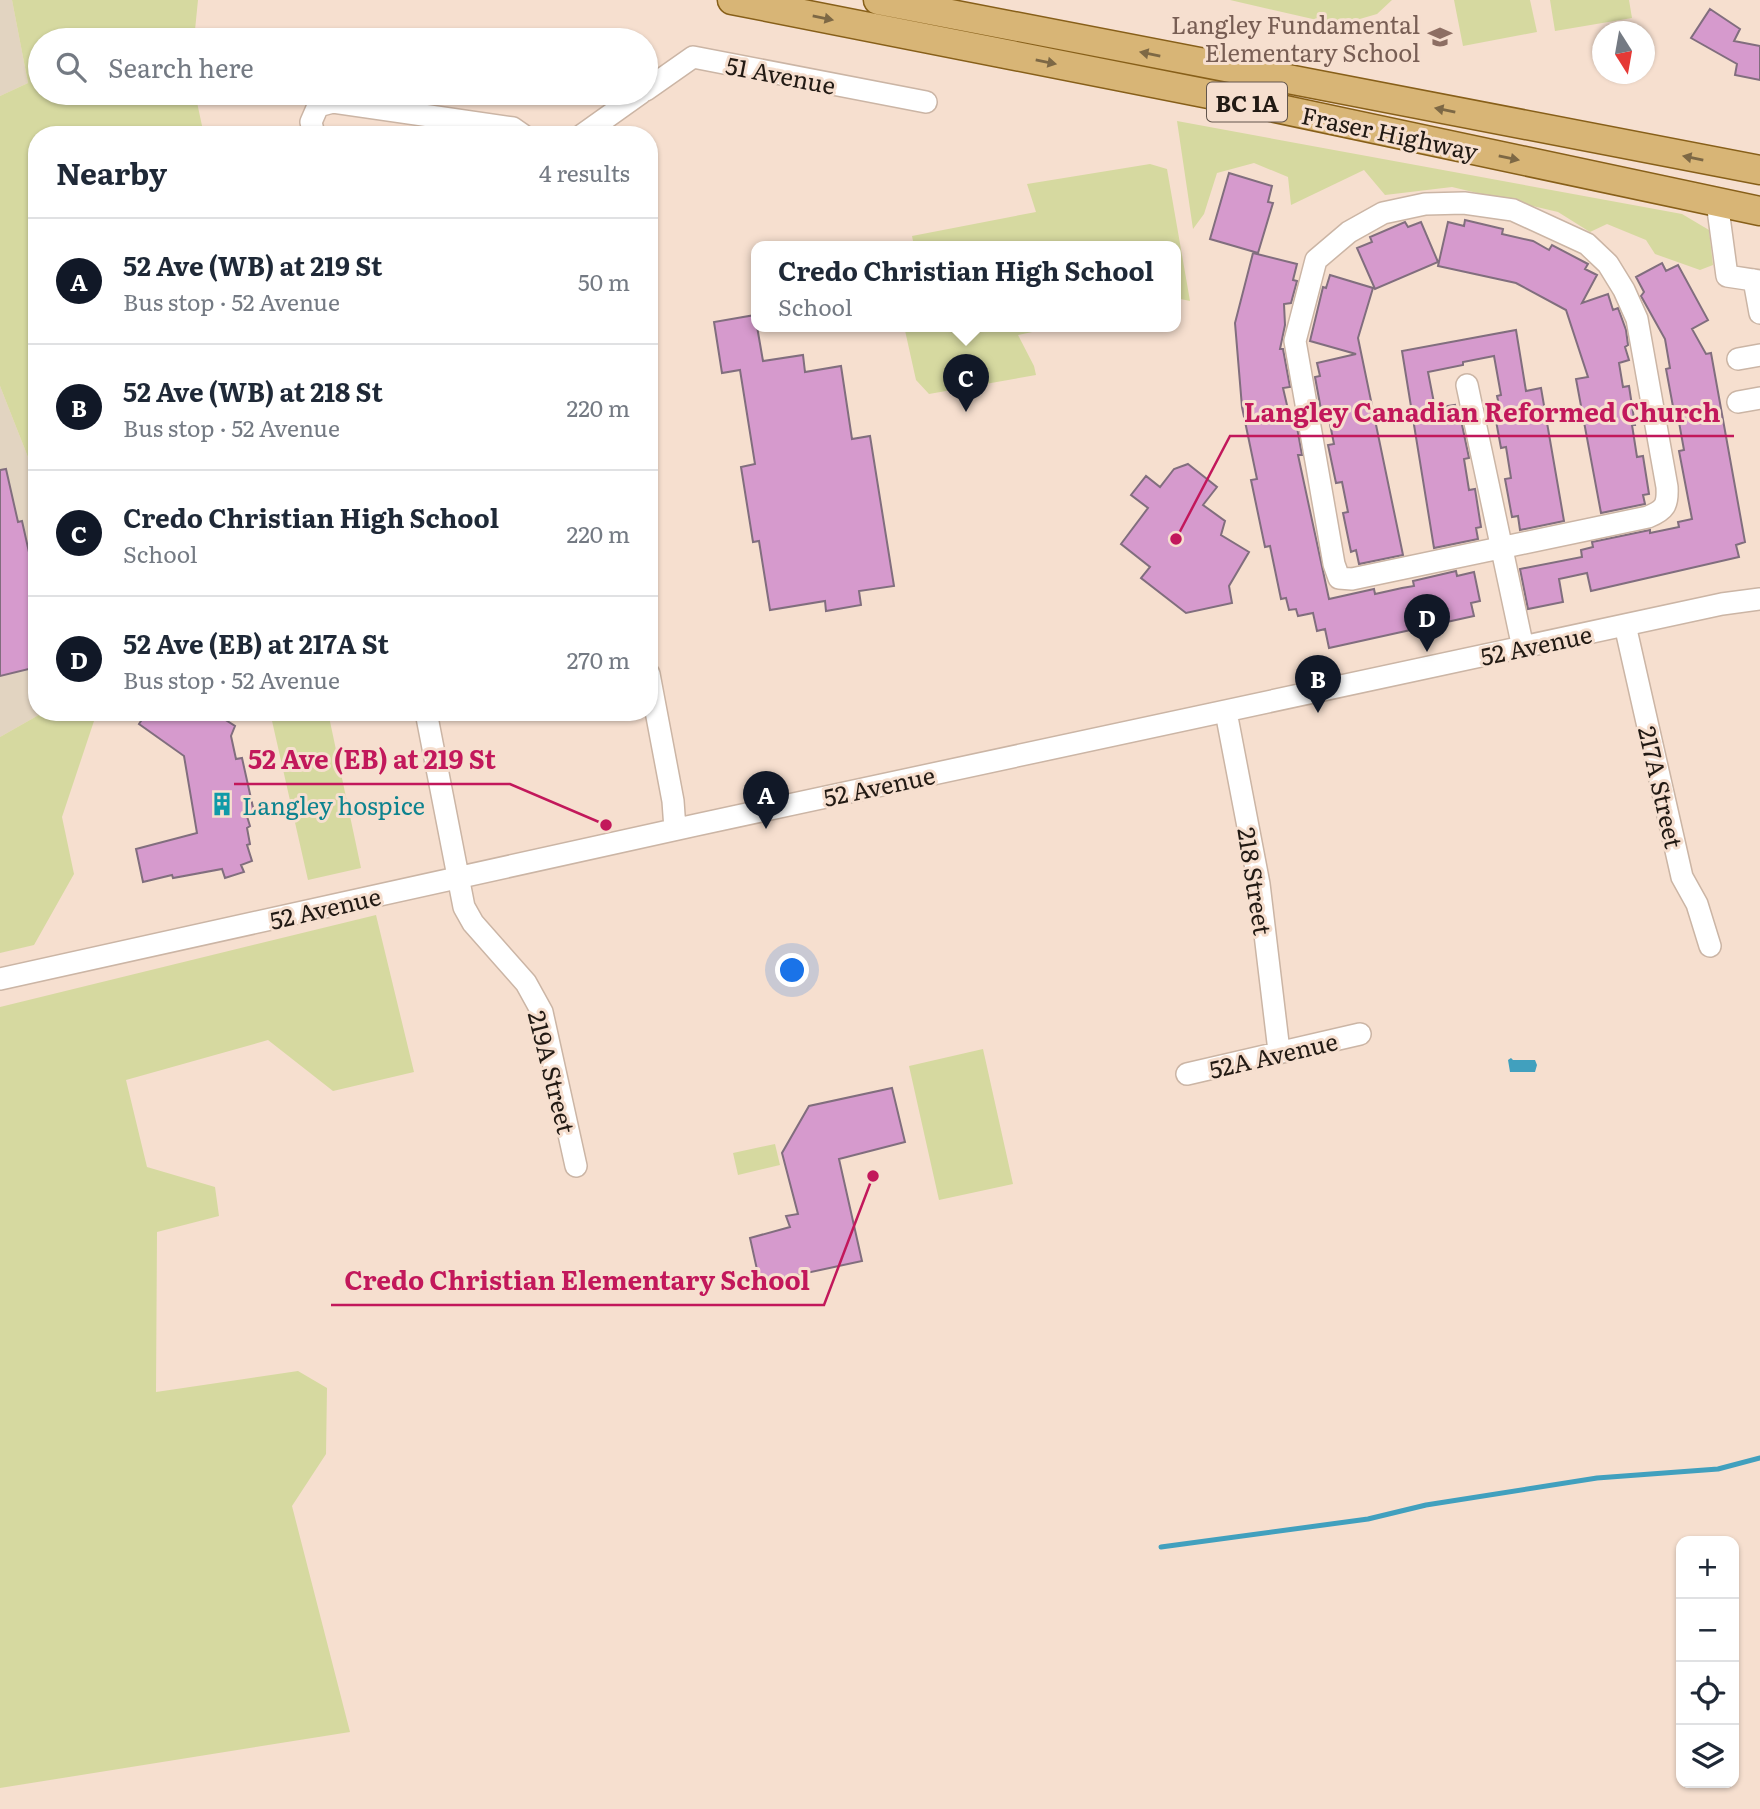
<!DOCTYPE html>
<meta charset="utf-8">
<style>
body{margin:0;font-family:Literata,serif;background:#f2f2f3;color:#1f2937}
.controls{position:absolute;right:21px;bottom:21px;display:grid;overflow:hidden;border-radius:14px;box-shadow:0 2px 5px #0004}
.controls button{width:63px;height:63px;display:grid;place-items:center;padding:0;border:0;border-bottom:2px solid #e0e1e3;background:#fff;color:#1f2937;font:35px sans-serif}
.compass{position:absolute;left:1592px;top:21px;width:63px;height:63px;border-radius:50%;background:#fff;box-shadow:0 2px 5px #0004;rotate:169deg}
.you{position:absolute;left:793px;top:971px;width:24px;height:24px;margin:-18px;border:5px solid #fff;border-radius:50%;background:#1a73e8;box-shadow:0 0 0 10px #1a73e833}
.badge{display:grid;place-items:center;width:46px;height:46px;border-radius:50%;background:#111827;color:#fff;font-size:23px;font-weight:700}
.pin{position:absolute;translate:-50% -58px;filter:drop-shadow(0 2px 4px #0008)}
.pin::after{content:'';position:absolute;top:37px;width:24px;height:21px;background:inherit;clip-path:polygon(0 0,100% 0,50% 100%)}
.popup{position:absolute;left:751px;top:241px;width:430px;height:91px;box-sizing:border-box;display:grid;place-content:center;border-radius:14px;background:#fff;filter:drop-shadow(0 2px 5px #0005);font-size:23px;white-space:nowrap;color:#747a83}
.popup b{font-size:26px;color:#1f2937}
.popup::after{content:'';position:absolute;left:50%;top:100%;margin-left:-14px;border:14px solid transparent;border-top-color:#fff}
.list{margin:0;padding:0;list-style:none}
h2{display:flex;justify-content:space-between;align-items:center;height:91px;margin:0;padding:0 28px;font-size:30px}
h2 small{font-size:23px;font-weight:400;color:#747a83}
.list li{display:grid;grid-template-columns:46px 1fr auto;gap:21px;align-items:center;box-sizing:border-box;height:126px;padding:0 28px;border-top:2px solid #e0e1e3}
.list b{display:block;font-size:26px;white-space:nowrap}
.list p{margin:0;font-size:23px;white-space:nowrap;color:#747a83}
.list em{font-size:23px;font-style:normal;color:#747a83}
.icon{flex:none;width:38px;height:38px;fill:none;stroke:currentColor;stroke-width:2;stroke-linecap:round;stroke-linejoin:round}
.map{position:relative;flex:none;width:1760px;height:1809px;overflow:hidden}
.search{position:absolute;background:#fff;box-shadow:0 2px 5px #0004;left:28px;top:28px;width:630px;height:77px;display:flex;align-items:center;gap:18px;box-sizing:border-box;padding:0 24px;border-radius:38px;color:#747a83;font-size:26px}
.panel{position:absolute;background:#fff;box-shadow:0 2px 5px #0004;left:28px;top:126px;width:630px;height:595px;border-radius:28px}
.map>svg:first-child{display:block}
</style>
<div class="map">
<svg width="1760" height="1809" viewBox="0 0 1760 1809">
<rect width="100%" height="100%" fill="#f6dfcf"/>
<!-- medical -->
<path fill="#e2d4c1" d="M0,0h12l16,83 -28,13z
M0,386l37,94v232h7l-44,25z"/>
<!-- green -->
<path fill="#d6d9a0" d="M12,0h186l-4,40h-154v53h155l9,42h-167v345l-37,-94v-290l28,-13z
M1230,0h162l-15,14 -38,11z
M1454,0h76l7,32 -74,14z
M1550,0h79l3,18 -77,13z
M1177,121l505,93 27,16 4,35 -13,5 -45,-16 -9,-14 -39,-16 -17,8 -32,-20 -106,-25 -67,8 -21,-25 -73,35 -3,-28 -34,-14 -37,10 -13,41 -11,15z
M1150,164l17,5 23,132 -14,-3v-52h-262l-2,-10 124,-24 -9,-28z
M904,326h157l-43,9 16,31 2,9 -107,19 -13,-14z
M44,712h53l-35,105 12,57 -40,71 -34,8v-216z
M270,712h58l33,156 -53,12z
M376,915l38,157 -81,19 -65,-51 -142,40 21,87 68,20 4,29 -62,16 -1,160 142,-21 29,17 -1,66 -34,52 58,226 -350,56v-781z
M983,1049l30,135 -74,16 -30,-134z
M775,1144l5,21 -42,10 -5,-22z"/>
<!-- water -->
<path fill="#41a0be" d="M1511,1058l2,2h22l2,5 -2,7h-25l-2,-12z"/>
<g fill="none" stroke-linecap="round" stroke-linejoin="round">
<!-- stream -->
<path stroke="#41a0be" stroke-width="5" d="M1161,1547l207,-28 58,-14 171,-27 121,-9 42,-11"/>
</g>
<!-- building -->
<path fill="#d69acd" stroke="#816e7e" stroke-width="2" d="M1710,9l30,20 -6,12 26,5v34l-25,-5 2,-11 -46,-26z
M1229,173l43,13 -4,16 5,1 -15,50 -48,-14z
M1465,220l38,9 -1,5 31,7 16,9 3,-5 36,19 -3,5 12,6 -15,28 26,-9 5,16 5,-2 8,22 2,15 -3,2 4,13 -10,3 4,24 6,-1 6,39h-3l5,32 6,-1 6,38 -6,1 2,9 -44,9 -25,-134 12,-2 -22,-67 -50,-27 -78,-17 10,-44 16,4z
M1405,222l3,5 13,-5 17,40 -63,27 -18,-41 15,-6 -2,-5z
M1253,253l44,11 -4,16 4,1 -6,22 -7,1 1,21 -5,24h3l7,38 -7,1 7,30 5,-2 7,39h-4l31,144 45,-10 1,5 27,-6 12,-2 -1,-5 43,-10 1,5 17,-4 6,29 -9,2 3,13 -145,32 -4,-19 -8,2 -4,-18 -15,3 -2,-7 -7,1 -3,-12 -5,1 -11,-53 -5,1 -14,-67 6,-1 -15,-72 -7,-84z
M1662,263l4,8 12,-6 30,55 -16,9 14,25 5,-1 34,189 -9,3 3,12 -148,34 -4,-18 -28,6 4,23 -35,7 -8,-40 62,-12 -1,-7 12,-3 -1,-5 58,-12v3l29,-6 -1,-5 14,-3 -13,-68 5,-1 -7,-39 -3,1 -8,-43 4,-1 -5,-29 -24,-43 3,-4 -8,-15z
M1330,275l43,13 -15,50 45,217 -44,9 -3,-14 -5,2 -8,-39 5,-1 -6,-30 -6,1 -8,-38 6,-1 -6,-30 -6,1 -7,-38 5,-1 -3,-13 39,-9 -46,-13 13,-54 3,1z
M755,315l8,46 40,-6 2,17 36,-6 11,73 18,-3 24,150 -35,5 2,14 -35,6 -1,-10 -55,9 -11,-69 -6,1 -12,-75 14,-3 -15,-94 -18,3 -8,-51z
M1516,330l10,61 15,-3 23,133 -44,9 -2,-14 -6,1 -7,-38 6,-1 -5,-31 -5,1 -7,-38 6,-1 -3,-13 4,-1 -7,-39 -31,6v3l-35,7 7,36 20,-3 3,15h3l8,38 -5,1 5,31 6,-1 6,38 -5,1 2,11 -44,9 -32,-197z
M1188,464l29,23 -14,18 22,16 -4,14 28,17 -20,34 3,17 -46,10 -45,-35 9,-11 -29,-23 27,-36 -17,-13 15,-19 14,11 14,-18z
M6,469l12,53 4,-1 15,67v79l-37,9v-206z
M147,712h66l22,14 -4,10 5,23 6,-1 12,54 -8,1 4,13 -3,2 3,16 -3,1 5,16 -11,4 3,7 -19,6 -3,-9 -49,9 -1,-3 -29,7 -7,-33 61,-16 -13,-77 -45,-32z
M892,1088l13,54 -66,17 23,102 -102,22 -10,-45 40,-11 -4,-11 12,-2 -16,-61 27,-47z"/>
<g fill="none" stroke-linecap="round" stroke-linejoin="round">
<!-- minor casing -->
<g stroke="#cbb5a5" stroke-width="24">
<path id="minor" d="M646,90l47,-33 233,45
M314,135l-3,-13 7,-16 15,-4 180,26 10,7
M582,135l59,-42
M1717,202l10,74 33,5
M1464,203l49,7 74,34 21,20 16,26 13,29 30,168c1,18 -2,23 -19,30l-296,62 -13,-1 -5,-14 -39,-223 21,-81 33,-28 34,-19 42,-9z
M1754,280l6,33
M1738,359l22,-4
M1467,385l56,263
M1738,402l22,-4
M1625,625l57,252 15,27 13,42
M649,674l24,127 2,28
M426,712l38,195 9,16 53,60 16,29 34,154
M1226,712l33,172 20,167
M0,979l696,-154 1026,-221 38,-5
M1187,1074l173,-40"/>
</g>
<!-- major casing -->
<g stroke="#875f19" stroke-width="31">
<path id="major" d="M732,0l492,97 536,114
M878,0l882,170"/>
</g>
<!-- minor -->
<use href="#minor" stroke="#fff" stroke-width="21"/>
<!-- major -->
<use href="#major" stroke="#d8b576" stroke-width="28"/>
</g>
<!-- one-way arrows -->
<defs><path id="oneway-solid" d="M-6-.8H1V-3.2L6.5 0L1 3.2V.8H-6Z" transform="scale(1.75)"/></defs>
<g fill="#7d6845">
<use href="#oneway-solid" transform="translate(823 18) rotate(11)"/>
<use href="#oneway-solid" transform="translate(1150 54) rotate(-169)"/>
<use href="#oneway-solid" transform="translate(1046 62) rotate(11)"/>
<use href="#oneway-solid" transform="translate(1445 110) rotate(-169)"/>
<use href="#oneway-solid" transform="translate(1509 158) rotate(12)"/>
<use href="#oneway-solid" transform="translate(1693 158) rotate(-169)"/>
</g>
<!-- icons -->
<defs>
<g id="school-bare" transform="scale(1.89)"><path d="M0-5L7-2L0 1L-7-2ZM-4 1L0 2.5L4 1V4Q0 6-4 4Z" fill="#8d6e63" stroke="#f6dfcf" stroke-width="2.5" paint-order="stroke"/></g>
<g id="building-bare" transform="scale(1.89)"><path d="M-4-6H4V6H1V3H-1V6H-4ZM-2.5-4.3h1.7v1.8h-1.7ZM.8-4.3h1.7v1.8H.8ZM-2.5-1h1.7V.8h-1.7ZM.8-1h1.7V.8H.8Z" fill="#0f9aa8" stroke="#f6dfcf" stroke-width="2.5" paint-order="stroke"/></g>
</defs>
<g fill-rule="evenodd">
<use href="#school-bare" x="1440" y="37"/>
<use href="#building-bare" x="222" y="804"/>
</g>
<g text-anchor="middle" dominant-baseline="central" stroke-width="6" stroke-linejoin="round" paint-order="stroke">
<!-- shield labels -->
<rect fill="#f6dfcf" stroke="#62554c" stroke-width="2" x="1207" y="82.5" width="80" height="39" rx="5"/>
<g font-size="23" font-weight="bold" fill="#221a14">
<text x="1247" y="102">BC 1A</text>
</g>
<!-- education labels -->
<g font-size="24" fill="#785e54" stroke="#f6dfcf" text-anchor="end">
<text x="1420" y="23">Langley Fundamental<tspan x="1420" dy="28">Elementary School</tspan></text>
</g>
<!-- street labels -->
<g font-size="24" fill="#221a14" stroke="#f6dfcf">
<text transform="translate(781 74) rotate(11)">51 Avenue</text>
<text transform="translate(1390 132) rotate(12)">Fraser Highway</text>
<text transform="translate(1536 644) rotate(-12)">52 Avenue</text>
<text transform="translate(879 785) rotate(-12)">52 Avenue</text>
<text transform="translate(1662 787) rotate(77)">217A Street</text>
<text transform="translate(1256 881) rotate(81)">218 Street</text>
<text transform="translate(325 907) rotate(-13)">52 Avenue</text>
<text transform="translate(1273 1054) rotate(-13)">52A Avenue</text>
<text transform="translate(553 1072) rotate(76)">219A Street</text>
</g>
<!-- culture labels -->
<g font-size="24" fill="#0d838f" stroke="#f6dfcf" text-anchor="start">
<text x="242" y="804">Langley hospice</text>
</g>
</g>
<!-- callouts -->
<path fill="none" stroke="#c2185b" stroke-width="2.5" d="M1176 539L1230 436H1734M606 825L510 784H234M873 1176L824 1305H331"/>
<g fill="#c2185b" stroke="#f6dfcf" stroke-width="2.5">
<circle cx="1176" cy="539" r="7"/>
<circle cx="606" cy="825" r="7"/>
<circle cx="873" cy="1176" r="7"/>
</g>
<g font-size="26" text-anchor="middle" font-weight="bold" fill="#c2185b" stroke="#f6dfcf" stroke-width="6" stroke-linejoin="round" paint-order="stroke">
<text x="1482" y="422">Langley Canadian Reformed Church</text>
<text x="372" y="769">52 Ave (EB) at 219 St</text>
<text x="577" y="1290">Credo Christian Elementary School</text>
</g>
</svg>
<div class="controls">
<button>+</button>
<button>−</button>
<button><svg class="icon" aria-label="locate" viewBox="0 0 24 24"><circle cx="12" cy="12" r="6"/><path d="M12 2v4M12 18v4M2 12h4M18 12h4"/></svg></button>
<button><svg class="icon" aria-label="layers" viewBox="0 0 24 24"><path d="M12 4l9 5-9 5-9-5zM3 14l9 5 9-5"/></svg></button>
</div>
<svg class="compass" viewBox="-18 -18 36 36"><path d="M0-13l5 13h-10z" fill="#e53935"/><path d="M0 13l5-13h-10z" fill="#747a83"/></svg>
<div class="you"></div>
<div class="pin badge" style="left:766px;top:829px">A</div>
<div class="pin badge" style="left:1318px;top:713px">B</div>
<div class="pin badge" style="left:966px;top:412px">C</div>
<div class="popup"><b>Credo Christian High School</b>School</div>
<div class="pin badge" style="left:1427px;top:652px">D</div>
<div class="search"><svg class="icon" aria-label="search" viewBox="0 0 24 24"><circle cx="10" cy="10" r="6"/><path d="M15 15l6 6"/></svg>Search here</div>
<section class="panel">
<h2>Nearby<small>4 results</small></h2>
<ul class="list">
<li><span class="badge">A</span><div><b>52 Ave (WB) at 219 St</b><p>Bus stop · 52 Avenue</p></div><em>50 m</em></li>
<li><span class="badge">B</span><div><b>52 Ave (WB) at 218 St</b><p>Bus stop · 52 Avenue</p></div><em>220 m</em></li>
<li><span class="badge">C</span><div><b>Credo Christian High School</b><p>School</p></div><em>220 m</em></li>
<li><span class="badge">D</span><div><b>52 Ave (EB) at 217A St</b><p>Bus stop · 52 Avenue</p></div><em>270 m</em></li>
</ul>
</section>
</div>
